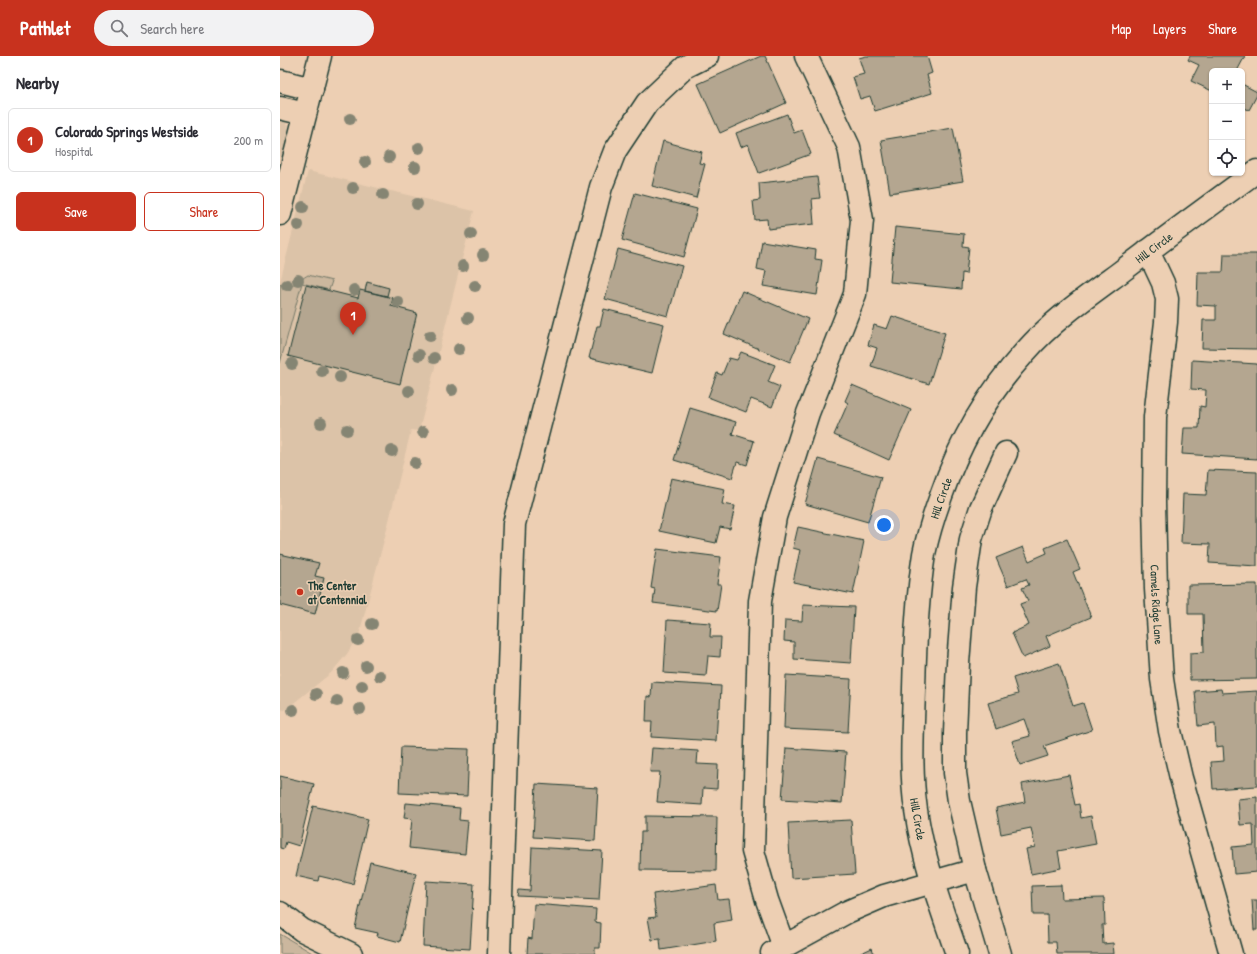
<!DOCTYPE html>
<meta charset="utf-8">
<style>
body{margin:0;font-family:"Patrick Hand",sans-serif;background:#f2f2f3;color:#2b2b33}
.controls{position:absolute;right:12px;top:12px;display:grid;overflow:hidden;border-radius:6px;box-shadow:0 1px 3px #0004}
.controls button{width:36px;height:36px;display:grid;place-items:center;padding:0;border:0;border-bottom:1px solid #e1e1e2;background:#fff;color:#2b2b33;font:20px sans-serif}
.you{position:absolute;left:604px;top:469px;width:14px;height:14px;margin:-10px;border:3px solid #fff;border-radius:50%;background:#1a73e8;box-shadow:0 0 0 6px #1a73e833}
.badge{display:grid;place-items:center;width:26px;height:26px;border-radius:50%;background:#c8321e;color:#fff;font-size:13px;font-weight:700}
.pin{position:absolute;translate:-50% -33px;filter:drop-shadow(0 1px 2px #0008)}
.pin::after{content:'';position:absolute;top:21px;width:14px;height:12px;background:inherit;clip-path:polygon(0 0,100% 0,50% 100%)}
.list{margin:0;padding:0;list-style:none}
h2{display:flex;justify-content:space-between;align-items:center;height:52px;margin:0;padding:0 16px;font-size:17px}
h2 small{font-size:13px;font-weight:400;color:#7c7c81}
.list li{display:grid;grid-template-columns:26px 1fr auto;gap:12px;align-items:center;box-sizing:border-box;height:64px;margin:0 8px 8px;padding:0 8px;border:1px solid #e1e1e2;border-radius:6px}
.list b{display:block;font-size:15px;white-space:nowrap}
.list p{margin:0;font-size:13px;white-space:nowrap;color:#7c7c81}
.list em{font-size:13px;font-style:normal;color:#7c7c81}
.actions{display:flex;gap:8px;padding:12px 16px}
.actions a{flex:1;padding:9px 0;border:1px solid #c8321e;border-radius:6px;text-align:center;font-size:14px;color:#c8321e}
.actions .main{background:#c8321e;color:#fff}
.icon{flex:none;width:22px;height:22px;fill:none;stroke:currentColor;stroke-width:2;stroke-linecap:round;stroke-linejoin:round}
.map{position:relative;flex:none;width:977px;height:898px;overflow:hidden}
header{display:flex;align-items:center;gap:24px;box-sizing:border-box;height:56px;padding:0 20px;background:#c8321e;color:#fff}
header strong{font-size:19px}
nav{display:flex;gap:22px;margin-inline-start:auto;font-size:14px}
.search{width:280px;height:36px;background:#f2f2f3;display:flex;align-items:center;gap:10px;box-sizing:border-box;padding:0 14px;border-radius:22px;color:#7c7c81;font-size:15px}
main{display:flex}
aside{flex:1;background:#fff}
.map>svg:first-child{display:block}
</style>
<header>
<strong>Pathlet</strong>
<div class="search"><svg class="icon" aria-label="search" viewBox="0 0 24 24"><circle cx="10" cy="10" r="6"/><path d="M15 15l6 6"/></svg>Search here</div>
<nav><a>Map</a><a>Layers</a><a>Share</a></nav>
</header>
<main>
<aside>
<h2>Nearby<small></small></h2>
<ul class="list">
<li><span class="badge">1</span><div><b>Colorado Springs Westside</b><p>Hospital</p></div><em>200 m</em></li>
</ul>
<div class="actions"><a class="main">Save</a><a>Share</a></div>
</aside>
<div class="map">
<svg width="977" height="898" viewBox="0 0 977 898">
<rect width="100%" height="100%" fill="#edcfb3"/>
<filter id="ink" filterUnits="userSpaceOnUse"><feTurbulence type="fractalNoise" baseFrequency=".025" numOctaves="2"/><feDisplacementMap in="SourceGraphic" scale="8" xChannelSelector="R" yChannelSelector="G"/><feConvolveMatrix kernelMatrix="1 2 1 2 8 2 1 2 1" color-interpolation-filters="sRGB"/></filter>
<g filter="url(#ink)">
<!-- built -->
<path fill="#dcc3a8" d="M0,61h2l4,6 2,6 -8,34z
M28,115l166,40 -55,220 -8,-1 -23,95 -29,110 -4,5 -8,14 -16,19 -46,37 -5,-1v-427z"/>
<!-- green -->
<path fill="#cbb79e" stroke="#757a69" d="M28,219l24,6 -3,9 -27,-7 -22,80v-79c10,6 19,-4 28,-9z
M0,878l34,20h-34z"/>
<!-- building -->
<path fill="#b4a690" stroke="#1f3d34" d="M481,0h4l21,47 -66,30 -22,-49z
M586,0h61l5,17 -5,2 5,18 -57,18 -5,-15 -10,3 -7,-22 11,-3 -5,-16z
M910,0h55l-8,15h-25v20l-21,-10 8,-16 -11,-5z
M962,28l15,8v3l-8,15 -7,-3z
M507,58l7,19 8,-3 9,24 -52,19 -11,-29 -7,3 -5,-14z
M673,72l10,53 -73,12 -9,-53z
M383,85l39,11 -3,11 6,1 -9,34 -44,-12z
M537,121l3,21 -8,1 2,25 -46,5 -1,-10 -12,1 -2,-19 7,-1 -1,-17z
M355,137l62,16 -13,48 -62,-17z
M615,171l69,7 -1,12 6,1 -3,27 -4,-1 -1,16 -71,-7z
M482,185l54,9 -1,9 7,1 -5,35 -54,-9 3,-15 -9,-2z
M338,193l64,17 -14,50 -63,-17z
M944,198h33v95l-55,-1 1,-28h13v-14l-19,-1 1,-33h25z
M87,226l22,6 -2,8 -22,-5z
M26,229l52,13 2,-8 33,8 -2,8 26,7 -17,71 -112,-28z
M462,235l66,28 -18,43 -66,-28z
M324,253l60,15 -12,49 -63,-15 8,-32h3z
M612,260l53,17 -16,51 -58,-18 6,-18 -9,-3 6,-20 13,4z
M461,296l34,13 -7,17 12,5 -8,20 -21,-8 -5,13 -38,-15 9,-24 5,2 7,-17 8,2z
M912,304l65,4v95l-75,-5 2,-26h15l1,-22 5,1 1,-17 -15,-1z
M572,329l59,25 -22,50 -55,-25 14,-32 -3,-2z
M410,352l46,14 -4,12 22,7 -7,24 -10,-3 -5,16 -58,-18z
M538,403l63,18 -13,45 -63,-18z
M928,414l49,2v94l-48,-3 1,-19 -29,-1 2,-49 23,1z
M391,422l54,11 -3,15 13,2 -5,23 -10,-2 -4,16 -57,-12z
M518,471l66,14 -11,53 -60,-12 7,-32 -7,-2z
M787,483l13,30 -7,3 18,45 -45,19 4,10 -27,12 -11,-25 17,-8 -9,-21 8,-3 -6,-13 7,-3 -3,-6 -18,7 -12,-28 27,-11 6,14 18,-8 -2,-5z
M377,493l64,8 -4,27h4l-4,27 -64,-8 2,-14 -4,-1z
M0,498l39,9 -4,13 9,2 -9,36 -35,-9z
M977,528v95l-67,1v-27l14,-1 -1,-38h-15v-29z
M523,549l51,2 -3,56 -57,-4v-17l-10,-1 1,-21 17,1z
M387,564l44,3 -1,14h11l-1,20 -12,-1 -2,20 -42,-3z
M779,607l14,43 10,-3 9,27 -48,16 4,10 -28,9 -8,-24 18,-5 -6,-17 -28,10 -8,-26 30,-9 -5,-16z
M506,619l65,4 -3,53 -64,-3z
M372,626l69,4 -1,22h-2l-2,33 -65,-4 1,-15h-6l1,-26 4,1z
M941,633l1,4 35,-2v95l-44,3 -2,-27 13,-1 -1,-15 -7,1 -1,-23 -17,2 -3,-35z
M121,691l68,2 -2,47 -68,-3z
M372,692l46,3 -1,13 21,1 -1,24 -14,-1 -1,17 -45,-3 3,-30h-10z
M506,692l60,4 -4,51 -60,-4z
M789,719l6,30 4,-1 2,14 10,-2 5,28 -38,7 3,17 -30,6 -5,-25 9,-2 -4,-19 -30,6 -5,-26 29,-6 -3,-18z
M0,720l34,8 -15,62 -13,-4 -2,7 -4,-1z
M256,728l62,4 -3,53 -62,-4z
M977,741v75l-23,2 -2,-27 22,-2 -1,-21 -13,1 -2,-26z
M126,747l54,5 -1,12 9,1 -3,33 -56,-6 3,-29 -8,-1z
M33,750l55,13 -15,65 -34,-8 -1,5 -22,-5z
M365,760l72,1 -1,54 -76,-1 1,-38h4z
M571,764l4,54 -64,4 -3,-55z
M252,791l70,4 -3,49 -81,-4 1,-6 11,1z
M90,806l46,11 -16,69 -23,-6 1,-3 -23,-5z
M146,825l48,3 -4,65 -47,-3z
M436,829l2,15 11,-1 3,21 -18,3 2,18 -55,9 -1,-11 -8,1 -4,-22 8,-1 -3,-23z
M781,829l1,14 42,-1 1,27h-3l1,19 10,-1 1,11h-57l-1,-12h-8l-1,-27h-14l-1,-29z
M972,844h5v30h-3z
M254,848l62,5 -1,13 6,1 -1,25h-5v6h-68l1,-16 4,1z
M592,892l2,6h-15z"/>
<g fill="none" stroke-linecap="round" stroke-linejoin="round">
<!-- minor casing -->
<g stroke="#1f3d34" stroke-width="25">
<g id="minor">
<path d="M0,25l32,8"/>
<path d="M0,52l25,6"/>
<path d="M0,158l40,-158"/>
<path id="s1" d="M868,195l15,32 4,16 -1,23 -11,95 -1,85 2,87 6,90 8,52 11,47 50,176"/>
<path d="M0,857l22,17 49,24"/>
<path d="M504,891l-17,-47 -14,-49 7,-250 15,-84 33,-104 47,-119 7,-74 -13,-73 -43,-91"/>
<path d="M492,897l75,-41 37,-16 91,-26"/>
<path d="M219,898l15,-430 87,-337 14,-36 32,-48 38,-36 22,-11"/>
<path id="s2" d="M677,898c-16,-47 -34,-94 -41,-144 -6,-40 -3,-81 -2,-121 1,-45 3,-90 10,-135 4,-20 10,-39 17,-58 19,-55 45,-101 84,-144 27,-31 60,-54 93,-78 46,-35 92,-69 139,-103"/>
<path d="M720,898l-25,-84 -16,-69 -4,-28v-40l3,-70 6,-76 7,-48 10,-31 25,-55"/>
</g>
</g>
<!-- minor -->
<use href="#minor" stroke="#edcfb3" stroke-width="22"/>
</g>
<!-- trees -->
<g fill="#858573">
<circle cx="70" cy="63" r="6"/>
<circle cx="139" cy="92" r="6"/>
<circle cx="109" cy="101" r="6"/>
<circle cx="85" cy="106" r="6"/>
<circle cx="135" cy="111" r="6"/>
<circle cx="73" cy="132" r="6"/>
<circle cx="103" cy="139" r="6"/>
<circle cx="137" cy="148" r="6"/>
<circle cx="23" cy="151" r="6"/>
<circle cx="18" cy="169" r="6"/>
<circle cx="191" cy="178" r="6"/>
<circle cx="203" cy="199" r="6"/>
<circle cx="183" cy="210" r="6"/>
<circle cx="18" cy="224" r="6"/>
<circle cx="7" cy="229" r="6"/>
<circle cx="195" cy="230" r="6"/>
<circle cx="74" cy="234" r="6"/>
<circle cx="118" cy="246" r="6"/>
<circle cx="188" cy="262" r="6"/>
<circle cx="150" cy="280" r="6"/>
<circle cx="179" cy="293" r="6"/>
<circle cx="139" cy="299" r="6"/>
<circle cx="154" cy="302" r="6"/>
<circle cx="12" cy="308" r="6"/>
<circle cx="42" cy="315" r="6"/>
<circle cx="60" cy="321" r="6"/>
<circle cx="172" cy="334" r="6"/>
<circle cx="129" cy="335" r="6"/>
<circle cx="41" cy="367" r="6"/>
<circle cx="67" cy="374" r="6"/>
<circle cx="143" cy="376" r="6"/>
<circle cx="112" cy="395" r="6"/>
<circle cx="135" cy="407" r="6"/>
<circle cx="92" cy="568" r="6"/>
<circle cx="78" cy="584" r="6"/>
<circle cx="86" cy="610" r="6"/>
<circle cx="63" cy="617" r="6"/>
<circle cx="100" cy="620" r="6"/>
<circle cx="82" cy="630" r="6"/>
<circle cx="36" cy="638" r="6"/>
<circle cx="57" cy="645" r="6"/>
<circle cx="80" cy="653" r="6"/>
<circle cx="13" cy="654" r="6"/>
</g>
</g>
<!-- markers -->
<circle fill="#c8321e" stroke="#edcfb3" stroke-width="1.5" cx="20" cy="536" r="4"/>
<g text-anchor="middle" dominant-baseline="central" stroke-width="3" stroke-linejoin="round" paint-order="stroke">
<!-- street labels -->
<g font-size="12" fill="#1f3d34" stroke="#edcfb3">
<text stroke="none"><textPath href="#s2" startOffset="801">Hill Circle</textPath></text>
<text stroke="none"><textPath href="#s2" startOffset="465">Hill Circle</textPath></text>
<text stroke="none"><textPath href="#s1" startOffset="358">Camels Ridge Lane</textPath></text>
<text transform="translate(638 763) rotate(80)">Hill Circle</text>
</g>
<!-- poi labels -->
<g font-size="12" font-weight="bold" fill="#1f3d34" stroke="#edcfb3" text-anchor="start">
<text x="28" y="529">The Center<tspan x="28" dy="14">at Centennial</tspan></text>
</g>
</g>
</svg>
<div class="controls">
<button>+</button>
<button>−</button>
<button><svg class="icon" aria-label="locate" viewBox="0 0 24 24"><circle cx="12" cy="12" r="6"/><path d="M12 2v4M12 18v4M2 12h4M18 12h4"/></svg></button>
</div>
<div class="you"></div>
<div class="pin badge" style="left:73px;top:279px">1</div>
</div>
</main>
